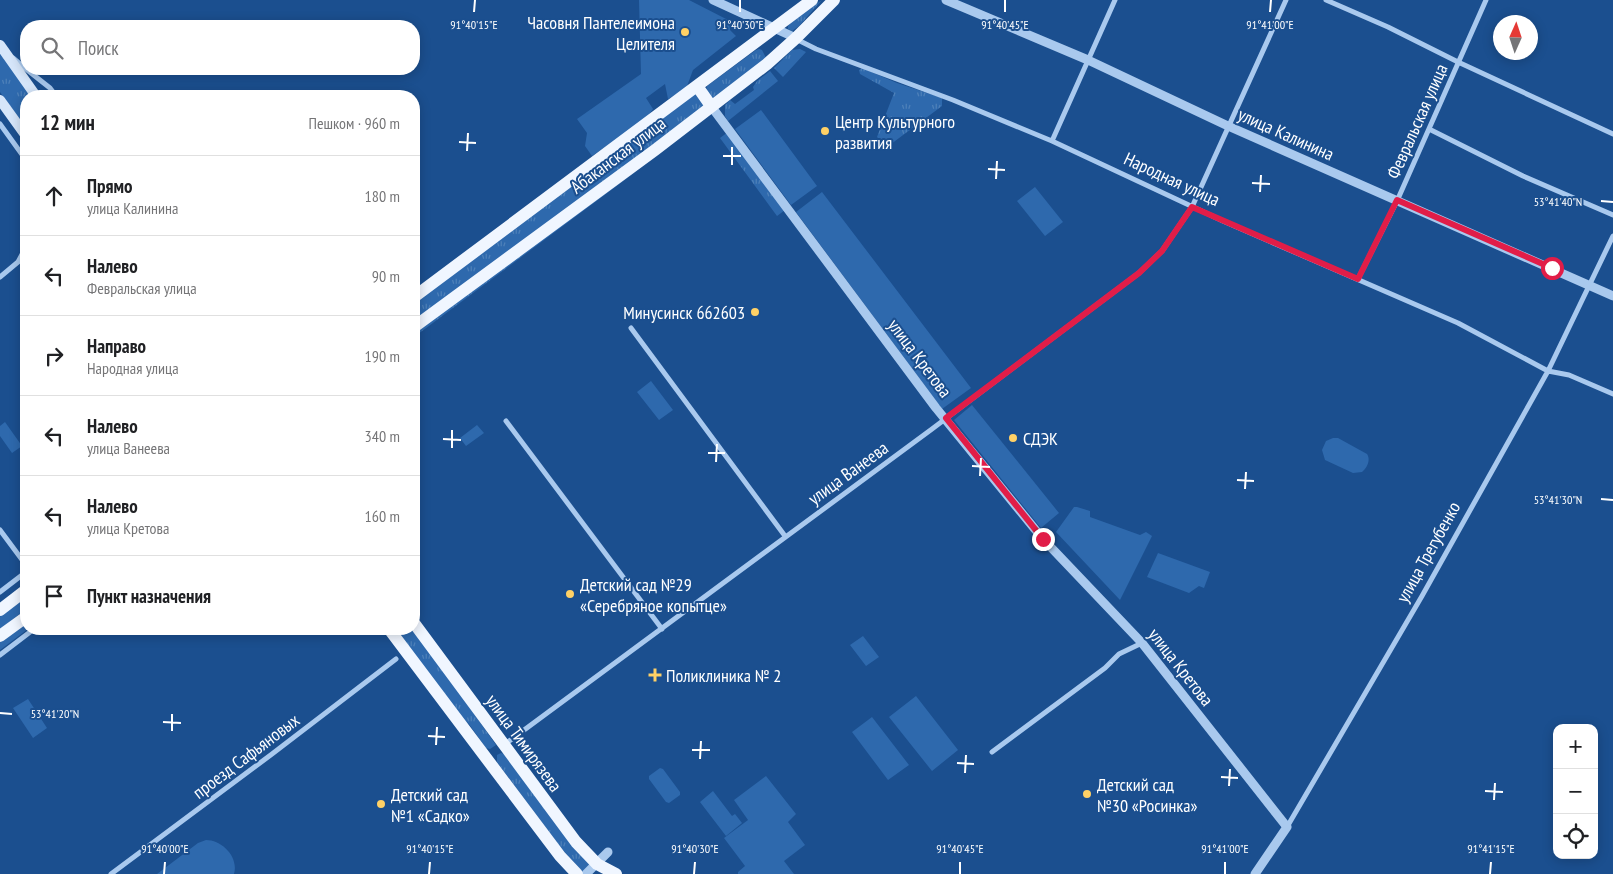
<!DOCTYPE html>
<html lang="ru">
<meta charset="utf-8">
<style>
body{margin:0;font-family:"PT Sans Narrow",sans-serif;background:#f6f6f6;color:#202124}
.controls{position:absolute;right:15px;bottom:15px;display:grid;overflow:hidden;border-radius:10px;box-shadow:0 2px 12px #0003}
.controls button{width:45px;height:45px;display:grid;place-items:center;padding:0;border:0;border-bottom:1px solid #e0e0e0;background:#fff;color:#202124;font:25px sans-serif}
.compass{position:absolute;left:1493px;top:15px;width:45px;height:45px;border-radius:50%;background:#fff;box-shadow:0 2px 12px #0003;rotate:3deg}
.stop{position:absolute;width:15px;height:15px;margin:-11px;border:4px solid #e11d48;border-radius:50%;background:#fff}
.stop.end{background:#e11d48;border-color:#fff;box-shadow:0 1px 5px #0008}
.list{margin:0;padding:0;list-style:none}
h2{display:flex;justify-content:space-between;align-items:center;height:65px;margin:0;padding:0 20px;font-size:21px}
h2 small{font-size:16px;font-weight:400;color:#757577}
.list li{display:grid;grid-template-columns:32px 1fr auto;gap:15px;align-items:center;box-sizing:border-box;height:80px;padding:0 20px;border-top:1px solid #e0e0e0}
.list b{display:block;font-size:19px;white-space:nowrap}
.list p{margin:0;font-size:16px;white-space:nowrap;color:#757577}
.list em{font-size:16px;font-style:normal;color:#757577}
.icon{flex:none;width:28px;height:28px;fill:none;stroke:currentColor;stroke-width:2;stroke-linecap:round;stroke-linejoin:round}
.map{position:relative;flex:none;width:1613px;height:874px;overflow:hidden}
.search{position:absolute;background:#fff;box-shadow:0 2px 12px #0003;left:20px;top:20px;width:400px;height:55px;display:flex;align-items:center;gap:12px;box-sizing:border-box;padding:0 18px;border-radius:20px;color:#757577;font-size:19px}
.panel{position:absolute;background:#fff;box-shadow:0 2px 12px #0003;left:20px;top:90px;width:400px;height:545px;border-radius:20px}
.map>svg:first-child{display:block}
</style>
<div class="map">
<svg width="1613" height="874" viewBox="0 0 1613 874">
<defs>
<pattern id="grass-tufts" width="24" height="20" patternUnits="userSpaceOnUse" patternTransform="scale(1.25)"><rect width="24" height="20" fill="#2e69ad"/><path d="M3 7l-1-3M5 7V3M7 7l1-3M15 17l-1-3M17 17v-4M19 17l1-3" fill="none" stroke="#4d80b9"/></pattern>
</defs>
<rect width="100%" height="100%" fill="#1b4f8f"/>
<!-- grass -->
<path fill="url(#grass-tufts)" d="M822,0l-23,26 -7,5 -4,-2v-3l2,-3z
M759,49l3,1 4,8 -50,40h-5l-5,-7 1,-5 49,-36z
M800,49l6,3 -23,25 -9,-9 18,-18z
M0,50l32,46h-6v32l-26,-36z
M862,68l35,15 45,15v8l-55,41 -6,-1 -1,-6 -3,-3 17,-44 -34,-19 -1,-4z
M770,71l8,10 -50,40 -3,-5v-11l5,-5 5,4 19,-14 -1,-3 4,-6z
M695,94l10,12 -291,216v-19z
M728,132l57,78 -8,6 -57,-78z
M638,170l-224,167v-5z
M26,596v13l-26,20v-14z
M26,620v9h2l-28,21v-11z
M394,629h20l82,116 -6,4 -4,-1 -17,-24 -6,-5z
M501,753l3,1 86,108v4l-5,6 -3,-1 -21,-23 -64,-86v-7z"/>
<!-- park -->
<path fill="#2e69ad" d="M639,0h50l41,21v9l6,6 -43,34 -7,19 -18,10 -3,-15 -19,14 7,11 -7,10 -54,37 -7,-10 2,-13 -10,-14 64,-45z
M761,110l56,76 -26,19 -56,-76z
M1035,187l28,35 -18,14 -28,-35z
M822,192l149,196 -29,21 -146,-197z
M651,381l22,29 -14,10 -22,-28z
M972,405l87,108 -18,15 -87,-108z
M5,422l17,24 -10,7 -12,-17v-10z
M477,425l7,8 -18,13 -6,-8z
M1333,438h5l29,16c4,6 0,14 -5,18l-9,1 -28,-13 -3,-10 4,-9z
M1074,507h3l13,4v6l50,18 6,-3 6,4 -32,64 -64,-68z
M1158,553l52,19 -6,16 -5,-2 -10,7 -42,-16z
M863,636l16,21 -13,9 -16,-21z
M916,696l42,54 -26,21 -43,-54z
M28,699l19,29 -14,10 -20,-30z
M872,717l37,48 -21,15 -36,-48z
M660,768l3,1 17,23v3l-11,8 -3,-1 -17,-23v-3z
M766,776l30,38 -8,8 17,23 -21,16 10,13h-56v-2l7,-6 -21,-28 24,-18 -14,-20z
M713,791l19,25 3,-2 7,9 -16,13 -26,-34z
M206,840c16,0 33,17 28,34h-77l41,-31z"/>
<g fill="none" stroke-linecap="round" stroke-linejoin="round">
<!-- minor -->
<path stroke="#a9c9ee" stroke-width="5" d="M1326,0l62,27 70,35 155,72
M796,39l20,10 137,51 99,41 171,80 235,102 90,48 21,4 44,19
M13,58l13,11
M26,69l24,19 6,8
M0,124l26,36
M1429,129l94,47 90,39
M1052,141l63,-141
M0,277l18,-15 8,-15
M1358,279l39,-78 89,-201
M631,328l154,208
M506,421l156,208
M0,530l26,35
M0,592l26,-20
M0,655l34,-26
M505,744l427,-315 207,-156 23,-22 30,-44 94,-207
M992,752l113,-84 14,-14 23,-11
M1287,827l135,-231 126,-225 65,-135
M111,874l161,-120 124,-95"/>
<!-- tertiary -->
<path stroke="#a9c9ee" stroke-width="9" d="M713,0l83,38
M946,0l142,60 140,66 385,170
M711,106l225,302 107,131 99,104 145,184 -32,47
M586,874l22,-22"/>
<!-- secondary -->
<path stroke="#d6e6fa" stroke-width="10" d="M0,45l36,51
M0,100l26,36"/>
<!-- primary -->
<path stroke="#f0f6ff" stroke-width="12" d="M697,86l14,20
M414,297l398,-297
M414,327l241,-177 112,-86 29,-26 38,-38
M0,610l26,-20
M414,623l162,219 21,22 19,10
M389,629l171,227 17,18
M0,636l26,-19"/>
</g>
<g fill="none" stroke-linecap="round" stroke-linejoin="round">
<!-- route -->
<path stroke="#e11d48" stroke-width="6" d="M1043,539l-97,-121 193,-145 23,-22 30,-44 166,72 39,-79 155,68"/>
</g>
<!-- ticks -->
<path fill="none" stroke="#fff" stroke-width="2" d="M474,12l1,-12M740,12v-12M1005,12v-12M1270,12l1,-12M459,142l17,1M467,151l1,-18M723,156h18M732,165v-18M988,169l17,1M996,179l1,-18M1252,183l18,1M1260,192l1,-17M1601,201l12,1M443,439l18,1M452,448v-18M708,453h17M716,462l1,-18M972,466l18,1M980,476l1,-18M1237,480l17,1M1245,489l1,-17M1601,499l12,1M0,713l12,1M163,722l18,1M172,731v-17M428,736l17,1M436,745l1,-18M692,750h18M700,759l1,-18M957,763l17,1M965,773l1,-18M1221,777l17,1M1229,786l1,-17M1485,791l18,1M1494,800l1,-17M164,874l1,-12M429,874l1,-12M694,874l1,-12M960,874v-12M1225,874v-12M1490,874l1,-12"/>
<!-- markers -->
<g fill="#ffd166" stroke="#1b4f8f" stroke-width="2">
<circle cx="685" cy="32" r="5"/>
<circle cx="825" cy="131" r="5"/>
<circle cx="755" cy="312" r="5"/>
<circle cx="1013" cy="438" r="5"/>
<circle cx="570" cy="594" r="5"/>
<path d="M652.5 667.5h5v5h5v5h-5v5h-5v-5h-5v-5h5z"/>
<circle cx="1087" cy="794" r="5"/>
<circle cx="381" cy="804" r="5"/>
</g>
<g text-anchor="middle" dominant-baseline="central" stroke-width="4" stroke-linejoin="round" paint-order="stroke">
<!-- poi labels -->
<g font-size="18" fill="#fff" stroke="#1b4f8f" text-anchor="start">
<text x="675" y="22" text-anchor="end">Часовня Пантелеимона<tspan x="675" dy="21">Целителя</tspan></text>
<text x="835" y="121">Центр Культурного<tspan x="835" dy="21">развития</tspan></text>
<text x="745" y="312" text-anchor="end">Минусинск 662603</text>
<text x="1023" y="438">СДЭК</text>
<text x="580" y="584">Детский сад №29<tspan x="580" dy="21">«Серебряное копытце»</tspan></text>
<text x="666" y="675">Поликлиника № 2</text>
<text x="1097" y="784">Детский сад<tspan x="1097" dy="21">№30 «Росинка»</tspan></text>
<text x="391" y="794">Детский сад<tspan x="391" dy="21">№1 «Cадко»</tspan></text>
</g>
<!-- street labels -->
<g font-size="18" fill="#fff" stroke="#1b4f8f">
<text transform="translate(1417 121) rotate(-66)">Февральская улица</text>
<text transform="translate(1286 134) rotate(24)">улица Калинина</text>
<text transform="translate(618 155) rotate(-37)">Абаканская улица</text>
<text transform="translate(1172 179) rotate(25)">Народная улица</text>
<text transform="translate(920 358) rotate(53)">улица Кретова</text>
<text transform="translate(848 473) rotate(-36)">улица Ванеева</text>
<text transform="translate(1428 552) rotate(-61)">улица Трегубенко</text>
<text transform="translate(1181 667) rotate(52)">улица Кретова</text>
<text transform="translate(524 743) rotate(54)">улица Тимирязева</text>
<text transform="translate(246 756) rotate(-37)">проезд Сафьяновых</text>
</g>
</g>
<g font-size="12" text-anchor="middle" fill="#fff" stroke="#1b4f8f" stroke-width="4" stroke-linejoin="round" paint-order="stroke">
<text x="474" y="29">91°40'15"E</text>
<text x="740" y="29">91°40'30"E</text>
<text x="1005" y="29">91°40'45"E</text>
<text x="1270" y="29">91°41'00"E</text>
<text x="1558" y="206">53°41'40"N</text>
<text x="1558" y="504">53°41'30"N</text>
<text x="55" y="718">53°41'20"N</text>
<text x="165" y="853">91°40'00"E</text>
<text x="430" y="853">91°40'15"E</text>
<text x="695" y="853">91°40'30"E</text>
<text x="960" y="853">91°40'45"E</text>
<text x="1225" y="853">91°41'00"E</text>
<text x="1491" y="853">91°41'15"E</text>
</g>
</svg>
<div class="controls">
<button>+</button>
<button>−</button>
<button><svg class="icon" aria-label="locate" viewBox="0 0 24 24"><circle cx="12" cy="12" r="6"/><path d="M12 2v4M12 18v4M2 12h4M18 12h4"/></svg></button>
</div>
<svg class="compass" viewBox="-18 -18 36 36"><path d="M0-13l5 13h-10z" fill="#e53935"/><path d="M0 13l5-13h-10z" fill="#757577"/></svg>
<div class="stop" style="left:1552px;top:268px"></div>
<div class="stop end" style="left:1043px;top:539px"></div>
<div class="search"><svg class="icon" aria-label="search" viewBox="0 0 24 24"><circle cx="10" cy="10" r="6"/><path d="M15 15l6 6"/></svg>Поиск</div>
<section class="panel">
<h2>12 мин<small>Пешком · 960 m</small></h2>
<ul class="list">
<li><svg class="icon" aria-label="ahead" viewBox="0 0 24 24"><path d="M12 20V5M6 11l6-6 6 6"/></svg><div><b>Прямо</b><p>улица Калинина</p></div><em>180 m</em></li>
<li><svg class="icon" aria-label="left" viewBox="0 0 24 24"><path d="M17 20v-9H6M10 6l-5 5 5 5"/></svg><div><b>Налево</b><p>Февральская улица</p></div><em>90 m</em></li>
<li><svg class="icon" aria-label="right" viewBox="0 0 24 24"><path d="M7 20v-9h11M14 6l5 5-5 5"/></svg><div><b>Направо</b><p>Народная улица</p></div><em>190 m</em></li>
<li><svg class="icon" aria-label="left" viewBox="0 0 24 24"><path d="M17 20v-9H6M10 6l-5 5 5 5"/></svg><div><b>Налево</b><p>улица Ванеева</p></div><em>340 m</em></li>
<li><svg class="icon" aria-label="left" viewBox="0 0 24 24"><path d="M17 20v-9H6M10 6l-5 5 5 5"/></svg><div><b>Налево</b><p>улица Кретова</p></div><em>160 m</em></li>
<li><svg class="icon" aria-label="arrive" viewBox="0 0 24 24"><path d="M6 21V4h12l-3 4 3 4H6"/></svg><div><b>Пункт назначения</b></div></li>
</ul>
</section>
</div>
